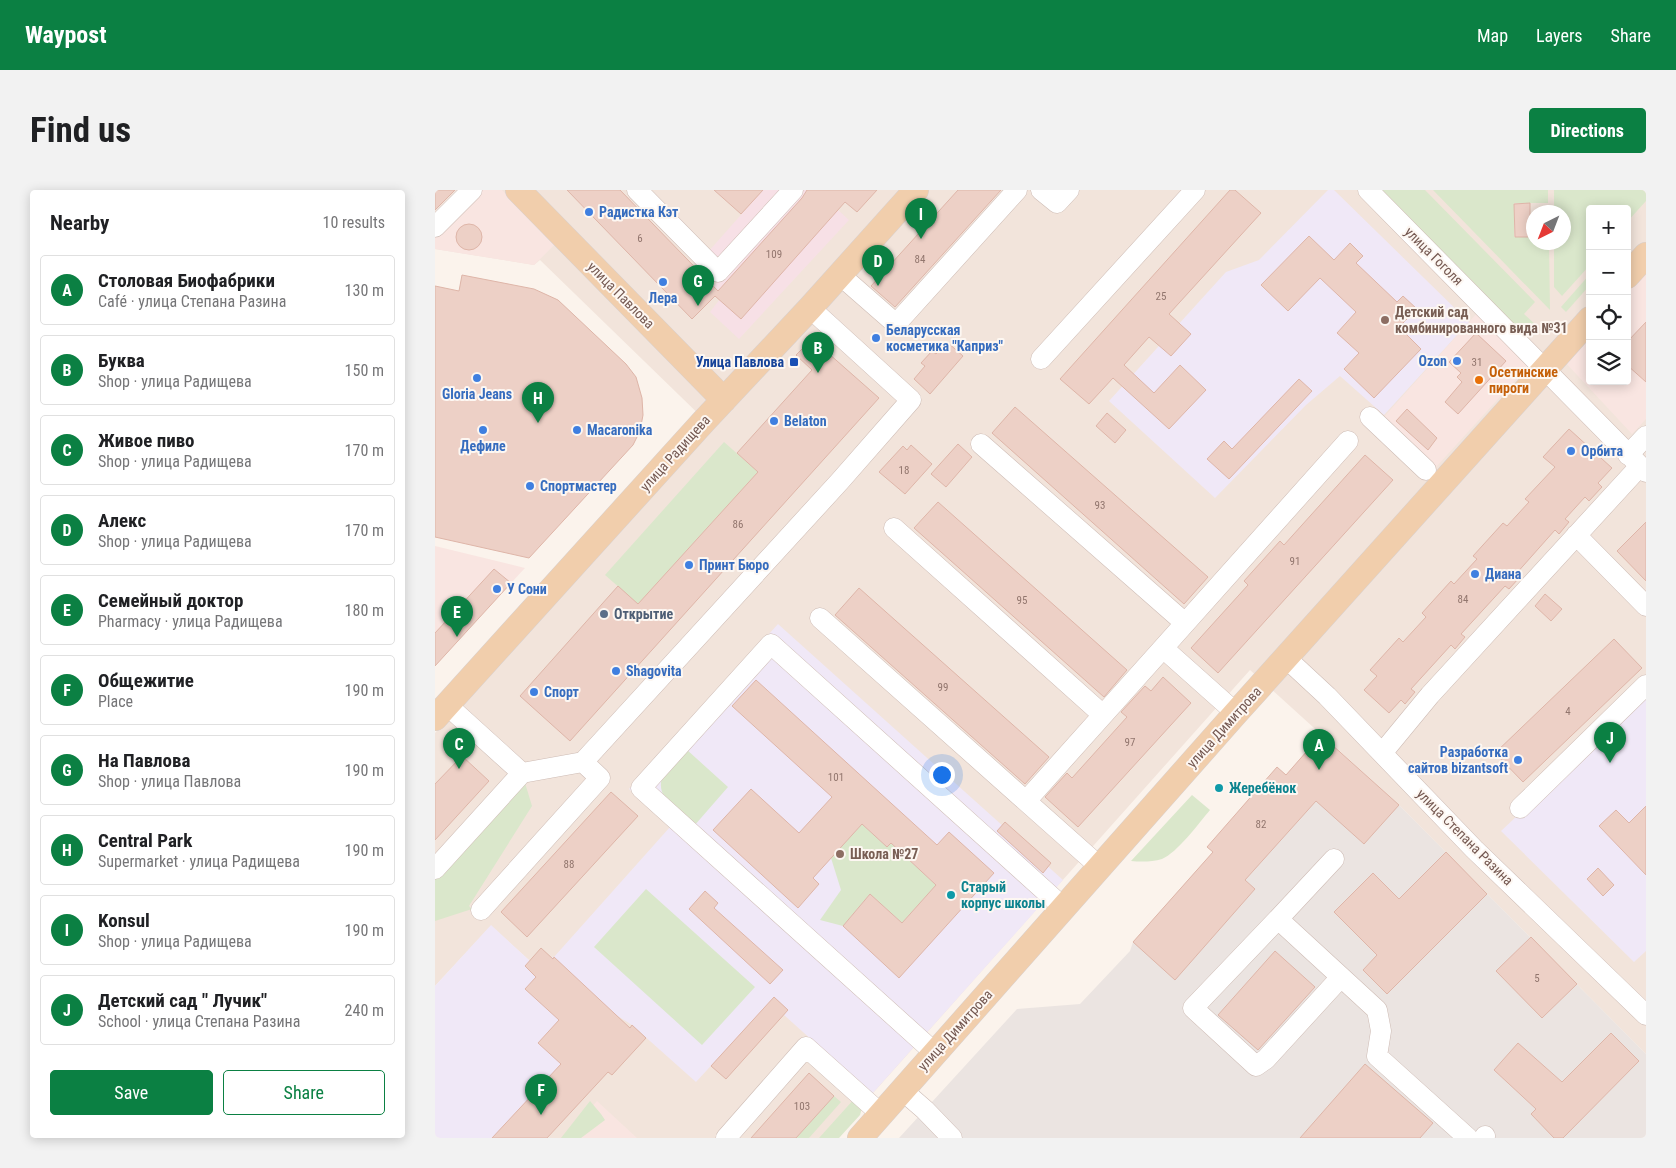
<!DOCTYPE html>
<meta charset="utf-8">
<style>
body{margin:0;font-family:"Roboto Condensed",sans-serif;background:#f2f2f2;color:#202124}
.controls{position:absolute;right:15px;top:15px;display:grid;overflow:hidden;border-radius:5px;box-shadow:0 2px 12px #0003}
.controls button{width:45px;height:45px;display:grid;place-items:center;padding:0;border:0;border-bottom:1px solid #e0e0e0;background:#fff;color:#202124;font:25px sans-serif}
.compass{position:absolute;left:1091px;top:15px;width:45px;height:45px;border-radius:50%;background:#fff;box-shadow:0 2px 12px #0003;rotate:222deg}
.you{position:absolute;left:506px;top:584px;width:18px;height:18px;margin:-12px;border:4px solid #fff;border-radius:50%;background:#1a73e8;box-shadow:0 0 0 8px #1a73e833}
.badge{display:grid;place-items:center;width:32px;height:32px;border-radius:50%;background:#0b8043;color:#fff;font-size:16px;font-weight:700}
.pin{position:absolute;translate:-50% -41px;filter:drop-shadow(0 1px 2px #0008)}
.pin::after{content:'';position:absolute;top:26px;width:18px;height:15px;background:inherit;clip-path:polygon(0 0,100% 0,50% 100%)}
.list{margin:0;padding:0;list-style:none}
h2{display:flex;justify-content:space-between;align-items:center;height:65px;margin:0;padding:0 20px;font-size:21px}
h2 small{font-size:16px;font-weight:400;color:#757577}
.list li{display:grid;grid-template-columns:32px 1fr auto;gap:15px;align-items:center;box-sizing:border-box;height:70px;margin:0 10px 10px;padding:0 10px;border:1px solid #e0e0e0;border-radius:5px}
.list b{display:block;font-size:19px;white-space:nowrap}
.list p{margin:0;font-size:16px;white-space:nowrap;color:#757577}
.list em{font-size:16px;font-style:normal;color:#757577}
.actions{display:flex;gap:10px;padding:15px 20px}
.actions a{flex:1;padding:11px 0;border:1px solid #0b8043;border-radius:5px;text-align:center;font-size:18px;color:#0b8043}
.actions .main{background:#0b8043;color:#fff}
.icon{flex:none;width:28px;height:28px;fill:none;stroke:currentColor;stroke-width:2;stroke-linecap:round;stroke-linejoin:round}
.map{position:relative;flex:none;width:1211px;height:948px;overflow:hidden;border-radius:5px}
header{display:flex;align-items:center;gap:30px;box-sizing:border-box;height:70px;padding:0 25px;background:#0b8043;color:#fff}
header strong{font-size:24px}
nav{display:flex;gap:28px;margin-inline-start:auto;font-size:18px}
.intro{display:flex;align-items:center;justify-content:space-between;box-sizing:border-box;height:120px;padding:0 30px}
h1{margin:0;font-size:35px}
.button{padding:12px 22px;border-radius:5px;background:#0b8043;color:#fff;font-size:18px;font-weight:700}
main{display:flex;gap:30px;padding:0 30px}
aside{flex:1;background:#fff;border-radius:5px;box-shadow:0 2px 12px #0003}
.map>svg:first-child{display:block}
</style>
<header>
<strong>Waypost</strong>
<nav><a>Map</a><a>Layers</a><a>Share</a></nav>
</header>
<div class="intro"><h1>Find us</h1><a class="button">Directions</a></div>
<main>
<aside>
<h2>Nearby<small>10 results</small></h2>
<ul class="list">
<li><span class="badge">A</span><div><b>Столовая Биофабрики</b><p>Café · улица Степана Разина</p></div><em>130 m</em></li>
<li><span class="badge">B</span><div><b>Буква</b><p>Shop · улица Радищева</p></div><em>150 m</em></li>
<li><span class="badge">C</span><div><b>Живое пиво</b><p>Shop · улица Радищева</p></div><em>170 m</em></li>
<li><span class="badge">D</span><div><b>Алекс</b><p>Shop · улица Радищева</p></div><em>170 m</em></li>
<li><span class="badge">E</span><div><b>Семейный доктор</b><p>Pharmacy · улица Радищева</p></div><em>180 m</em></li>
<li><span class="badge">F</span><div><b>Общежитие</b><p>Place</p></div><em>190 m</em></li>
<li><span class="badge">G</span><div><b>На Павлова</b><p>Shop · улица Павлова</p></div><em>190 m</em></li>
<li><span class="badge">H</span><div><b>Central Park</b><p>Supermarket · улица Радищева</p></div><em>190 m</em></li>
<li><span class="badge">I</span><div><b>Konsul</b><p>Shop · улица Радищева</p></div><em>190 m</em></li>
<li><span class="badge">J</span><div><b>Детский сад &quot; Лучик&quot;</b><p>School · улица Степана Разина</p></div><em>240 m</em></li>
</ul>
<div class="actions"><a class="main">Save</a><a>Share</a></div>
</aside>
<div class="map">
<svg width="1211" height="948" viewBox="0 0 1211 948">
<rect width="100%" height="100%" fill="#fbf3ec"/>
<!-- residential -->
<path fill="#f2e4db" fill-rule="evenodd" d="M0,0h1211v864l-247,-249 -149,-135 -417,468h-286l7,-180 -24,3 -39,-35 -56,60v-253l279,-304 -174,-169 -6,5 -99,-16zM1155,19h37v172h-37zM1098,22h30v30h-30z"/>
<!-- commercial -->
<path fill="#f9e5e1" d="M45,0h22l53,54 -21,21 -99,-16v-16z
M1211,80v149l-14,15 -68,-73 26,-29v49h37v-90z
M1043,122l51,53 -103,113 -52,-50z
M0,356l90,22 -90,97z
M162,911l40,37h-73z"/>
<!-- industrial -->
<path fill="#ebe4e1" d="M886,545l78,70 247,249v84h-747l118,-129 63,-5 50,-53 3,-9 80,-90 -6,-5 70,-80 9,8z"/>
<!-- education -->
<path fill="#f0e8f7" d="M893,0h6l135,132 -85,93 -44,-39 -34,29 -91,93 -106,-97 117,-129 33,-12z
M343,434l285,256 -191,214 -88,-79 4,-5 -14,-13 -78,85 -64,-57 -16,-10 -50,54 -19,69h-112v-152l56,-61 39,36 24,-4 116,-130 -41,-38z
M1211,504v257l-12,11 -133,-131z"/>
<!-- medical -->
<path fill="#f7e0e6" d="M328,0h53l33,30 -110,119 -29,-27 10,-13 -6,-5 4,-3 -4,-5 12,-14 -18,-20z"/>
<!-- green -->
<path fill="#dae7cb" d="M947,0h43l110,112 -11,12 12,11 -11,13z
M998,0h115v13h-34v34h19v5l16,1 1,67z
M1119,0h92v11l-19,21v-13h-37v56l-28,31 -8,-9v-44l9,-1v-30h-9z
M1155,84v11l-24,27 -5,-5z
M289,252l34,30 -120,132 -33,-29z
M251,559l42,38 -34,39c-13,-11 -41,-29 -31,-50 4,-9 17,-20 23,-27z
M87,583l10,33 -63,100 3,3 -37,12v-52z
M757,605l18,15c-11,13 -33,43 -48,49 -10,3 -21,3 -31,2z
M427,634l25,23 4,-4 45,42 -34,38 -32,-29 -27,32 -23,-6 21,-30 -10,-32z
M211,699l109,98 -53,58 -108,-98z
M399,906l7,6 -32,36h-13z
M420,908l7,10 -2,7 -21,23h-20z
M155,911l11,13 4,6 -24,18h-20z"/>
<!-- building -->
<path fill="#edd0c6" stroke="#deb5a8" d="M0,0h20l-20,20z
M132,0h53l98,101 84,-93 5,-8h70l-20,22 -12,-10 -104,117 -26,-23 -23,23z
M279,0h49l-22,24z
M523,0h43l-106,117 -24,-21z
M795,0h5l26,23 -92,101 22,20 -20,22 -22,-19 -25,28 30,28 26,-28 26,25 -37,39 -56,-51 -24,26 -29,-25z
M1095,13v34h-15l-1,-33z
M21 47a13 13 0 1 1 26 0a13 13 0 1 1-26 0Z
M874,46l25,24 16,-17 13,13 -7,7 41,39 6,-6 14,13 -18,18 22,22 -47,49 -30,-29 15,-16 -22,-20 19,-21 -36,-34 -32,33 -27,-26z
M27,85l72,14 24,11 68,64 10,13 6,21 1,17 -3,16 -7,14 -104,113 -94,-21v-251l24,5z
M1211,132v60l-19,-17v-23z
M1041,143l30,28 -48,53 -13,-12 17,-20 -5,-5 4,-4 -12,-11z
M512,152l16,14 -33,38 -16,-15 11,-13 -4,-3 11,-12 4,3z
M373,153l16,14 4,-4 51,45 -309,343 -50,-45 98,-110 20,18 120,-132 -21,-19 75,-83 -16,-15z
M864,189l13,12 -83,88 -22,-20 17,-18 8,8z
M580,217l193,170 -24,27 -192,-171z
M972,219l30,29 -9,12 -32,-29z
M672,223l19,17 -11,13 -19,-17z
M1134,239l43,39 -14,15 4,4 -13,14 -4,-4 -20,22 4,3 -10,12 -4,-4 -40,45 4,3 -10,11 -4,-3 -44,48 4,3 -10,12 -4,-4 -40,44 4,3 -10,12 -4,-4 -12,13 -25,-23 13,-14 -7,-6 29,-32 4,4 23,-25 -4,-4 29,-32 3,3 23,-25 -4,-3 30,-33 4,3 22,-24 -4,-3 30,-32 -12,-10z
M523,254l14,13 -26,30 -15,-13z
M476,255l21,19 -27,30 -26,-22 24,-26 4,4z
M930,265l28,25 -175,193 -27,-25 57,-63 -4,-4 36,-40 4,4z
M503,312l189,168 -23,27 -190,-169z
M1211,332v59l-29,-30z
M59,379l17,14 -76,83v-33z
M424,398l190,169 -24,27 -190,-169z
M1110,404l17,15 -11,12 -16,-15z
M1179,449l28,29 -119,114 -28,-29z
M728,487l28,26 -113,124 -33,-30 22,-24 5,5 55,-61 -6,-5 24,-26 6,5z
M321,490l181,165 12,-13 45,41 -95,105 -56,-52 27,-32 32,29 34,-38 -45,-42 -4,4 -25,-23 -49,54 6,6 -21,24 -85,-78 38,-41 48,44 33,-36 -100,-91z
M886,545l78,70 -35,39 -48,-43 -71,79 10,9 -80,91 -42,-38 80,-90 -6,-5 70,-80 9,8z
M27,566l27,25 -54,59v-56z
M176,602l27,24 -111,121 -26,-25z
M1211,616v69l-47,-49 17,-16 13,13z
M570,632l46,41 -8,10 -46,-42z
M1011,662l41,42 -100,100 -24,-24 14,-15 -43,-43 39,-39 26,26z
M1163,678l16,17 -11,11 -16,-17z
M270,701l13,12 -4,5 69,62 -13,14 -81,-75z
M1096,747l46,47 -35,34 -46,-47z
M106,758l12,11 1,-2 76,71 2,-3 14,13 -34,37 -4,-3 -61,66h-55l69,-74 -23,-21 21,-23 -34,-31 11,-12 -11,-11z
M840,761l40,36 -57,63 -40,-35z
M339,807l14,13 -62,69 -15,-13z
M1176,843l28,28 -76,77h-9l-23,-24 5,-5 -42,-39 24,-27 44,39z
M930,874l68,59 -13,15h-120z
M374,883l25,23 -38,42h-45z"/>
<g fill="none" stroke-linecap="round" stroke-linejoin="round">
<!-- minor casing -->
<g stroke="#cebcb5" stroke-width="21">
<path id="minor" d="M202,0l81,82 75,-82
M606,0l16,13 12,-13
M933,0l278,282
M0,37l37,-37
M405,85l56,49 121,-134
M606,169l154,-169
M935,227l56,53
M546,254l204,179
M1193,265l18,-19
M459,338l209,187 60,-67 73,65
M1141,345l70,71
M385,428l280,249
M728,458l185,-207
M851,468l41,38 147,153 172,166
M948,562l47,-57 210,-229
M87,583l61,-11 257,-281 71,-81 -101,-92
M591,611l77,-86
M1085,618l126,-123
M899,669l-56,60 99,91 4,21 -4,25 91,82
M0,679l87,-96 -75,-68
M46,720l119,-132 -17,-16
M843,729l-85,89 63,58 10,-7 75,-82
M500,863l-294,-265 130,-144 293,264
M467,900l23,20 27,28
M291,948l80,-91 75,67
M1049,948l1,-2"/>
</g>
<!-- major casing -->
<g stroke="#d8d0ce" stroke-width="26">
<path id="major" d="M83,0l206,210
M1192,86l19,-21
M0,528l269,-297 106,-113 106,-118
M425,948l376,-425 354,-394"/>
</g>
<!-- minor -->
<use href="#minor" stroke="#fff" stroke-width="20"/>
<!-- major -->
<use href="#major" stroke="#f1ceac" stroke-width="25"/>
</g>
<!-- markers -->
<g fill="#3f7fe0" stroke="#fdf7f2" stroke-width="2">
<circle cx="154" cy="22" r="5"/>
<circle cx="228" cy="92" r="5"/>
<circle cx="441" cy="148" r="5"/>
<circle cx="1022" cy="171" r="5"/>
<circle cx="42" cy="188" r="5"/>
<circle cx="339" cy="231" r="5"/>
<circle cx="48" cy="240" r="5"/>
<circle cx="142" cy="240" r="5"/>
<circle cx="1136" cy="261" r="5"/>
<circle cx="95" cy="296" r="5"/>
<circle cx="254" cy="375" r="5"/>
<circle cx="1040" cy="384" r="5"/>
<circle cx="62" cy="399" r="5"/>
<circle cx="181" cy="481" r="5"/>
<circle cx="99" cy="502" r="5"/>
<circle cx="1083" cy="570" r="5"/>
</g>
<g fill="#8d6e63" stroke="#fdf7f2" stroke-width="2">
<circle cx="950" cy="130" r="5"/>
<circle cx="405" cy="664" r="5"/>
</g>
<rect fill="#1a4fb4" stroke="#fdf7f2" stroke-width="2" x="354" y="167" width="10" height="10" rx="2.5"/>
<circle fill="#e8710a" stroke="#fdf7f2" stroke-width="2" cx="1044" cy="190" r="5"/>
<circle fill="#5c6f8a" stroke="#fdf7f2" stroke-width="2" cx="169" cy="424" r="5"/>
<g fill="#0f9aa8" stroke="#fdf7f2" stroke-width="2">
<circle cx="784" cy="598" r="5"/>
<circle cx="516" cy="705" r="5"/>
</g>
<g text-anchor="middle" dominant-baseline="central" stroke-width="4" stroke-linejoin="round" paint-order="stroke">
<!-- number labels -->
<g font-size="11" fill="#92766e">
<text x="205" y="48">6</text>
<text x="339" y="64">109</text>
<text x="485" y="69">84</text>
<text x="726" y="106">25</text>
<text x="1042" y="172">31</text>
<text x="469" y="280">18</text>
<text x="665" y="315">93</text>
<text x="303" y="334">86</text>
<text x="860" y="371">91</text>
<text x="1028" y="409">84</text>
<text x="587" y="410">95</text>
<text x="508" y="497">99</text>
<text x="1133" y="521">4</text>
<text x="695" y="552">97</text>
<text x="401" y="587">101</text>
<text x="826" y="634">82</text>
<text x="134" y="674">88</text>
<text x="1102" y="788">5</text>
<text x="367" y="916">103</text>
</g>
<!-- shop labels -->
<g font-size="14" font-weight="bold" fill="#366cbe" stroke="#fdf7f2" text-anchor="start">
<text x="164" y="22">Радистка Кэт</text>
<text x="228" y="108" text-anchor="middle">Лера</text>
<text x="451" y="140">Беларусская<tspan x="451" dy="16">косметика "Каприз"</tspan></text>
<text x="1012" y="171" text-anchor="end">Ozon</text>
<text x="42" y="204" text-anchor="middle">Gloria Jeans</text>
<text x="349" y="231">Belaton</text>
<text x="152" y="240">Macaronika</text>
<text x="48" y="256" text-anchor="middle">Дефиле</text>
<text x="1146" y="261">Орбита</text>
<text x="105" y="296">Спортмастер</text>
<text x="264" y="375">Принт Бюро</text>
<text x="1050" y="384">Диана</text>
<text x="72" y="399">У Сони</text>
<text x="191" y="481">Shagovita</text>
<text x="109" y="502">Спорт</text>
<text x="1073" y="562" text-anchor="end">Разработка<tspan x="1073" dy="16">сайтов bizantsoft</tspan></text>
</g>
<!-- street labels -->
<g font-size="14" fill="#745851" stroke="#fdf7f2">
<text transform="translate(999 66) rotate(45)">улица Гоголя</text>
<text transform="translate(186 105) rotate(45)">улица Павлова</text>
<text transform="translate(240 263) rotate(-48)">улица Радищева</text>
<text transform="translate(789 537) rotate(-48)">улица Димитрова</text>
<text transform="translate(1030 647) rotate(45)">улица Степана Разина</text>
<text transform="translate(520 840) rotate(-48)">улица Димитрова</text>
</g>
<!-- education labels -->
<g font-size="14" font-weight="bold" fill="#785e54" stroke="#fdf7f2" text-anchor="start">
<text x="960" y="122">Детский сад<tspan x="960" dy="16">комбинированного вида №31</tspan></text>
<text x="415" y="664">Школа №27</text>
</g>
<!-- transit labels -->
<g font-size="14" font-weight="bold" fill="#164399" stroke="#fdf7f2" text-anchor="end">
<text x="349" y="172">Улица Павлова</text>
</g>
<!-- food labels -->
<g font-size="14" font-weight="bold" fill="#c56008" stroke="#fdf7f2" text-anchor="start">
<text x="1054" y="182">Осетинские<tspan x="1054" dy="16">пироги</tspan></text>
</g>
<!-- service labels -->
<g font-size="14" font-weight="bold" fill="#4e5e75" stroke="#fdf7f2" text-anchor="start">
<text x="179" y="424">Открытие</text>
</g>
<!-- culture labels -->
<g font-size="14" font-weight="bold" fill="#0d838f" stroke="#fdf7f2" text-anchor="start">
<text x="794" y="598">Жеребёнок</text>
<text x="526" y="697">Старый<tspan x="526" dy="16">корпус школы</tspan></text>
</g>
</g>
</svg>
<div class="controls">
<button>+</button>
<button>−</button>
<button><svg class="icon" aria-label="locate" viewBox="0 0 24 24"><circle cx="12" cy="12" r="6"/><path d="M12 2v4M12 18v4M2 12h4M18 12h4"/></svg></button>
<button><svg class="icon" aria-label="layers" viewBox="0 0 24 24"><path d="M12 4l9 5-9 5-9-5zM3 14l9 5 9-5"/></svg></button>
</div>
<svg class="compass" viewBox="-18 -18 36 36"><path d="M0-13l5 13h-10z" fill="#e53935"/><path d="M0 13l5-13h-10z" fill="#757577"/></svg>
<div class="you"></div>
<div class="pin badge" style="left:884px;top:580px">A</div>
<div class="pin badge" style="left:383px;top:183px">B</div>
<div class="pin badge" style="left:24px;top:579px">C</div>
<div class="pin badge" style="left:443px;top:96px">D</div>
<div class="pin badge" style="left:22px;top:447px">E</div>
<div class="pin badge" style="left:106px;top:925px">F</div>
<div class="pin badge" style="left:263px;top:116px">G</div>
<div class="pin badge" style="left:103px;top:233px">H</div>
<div class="pin badge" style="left:486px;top:49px">I</div>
<div class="pin badge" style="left:1175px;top:573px">J</div>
</div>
</main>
